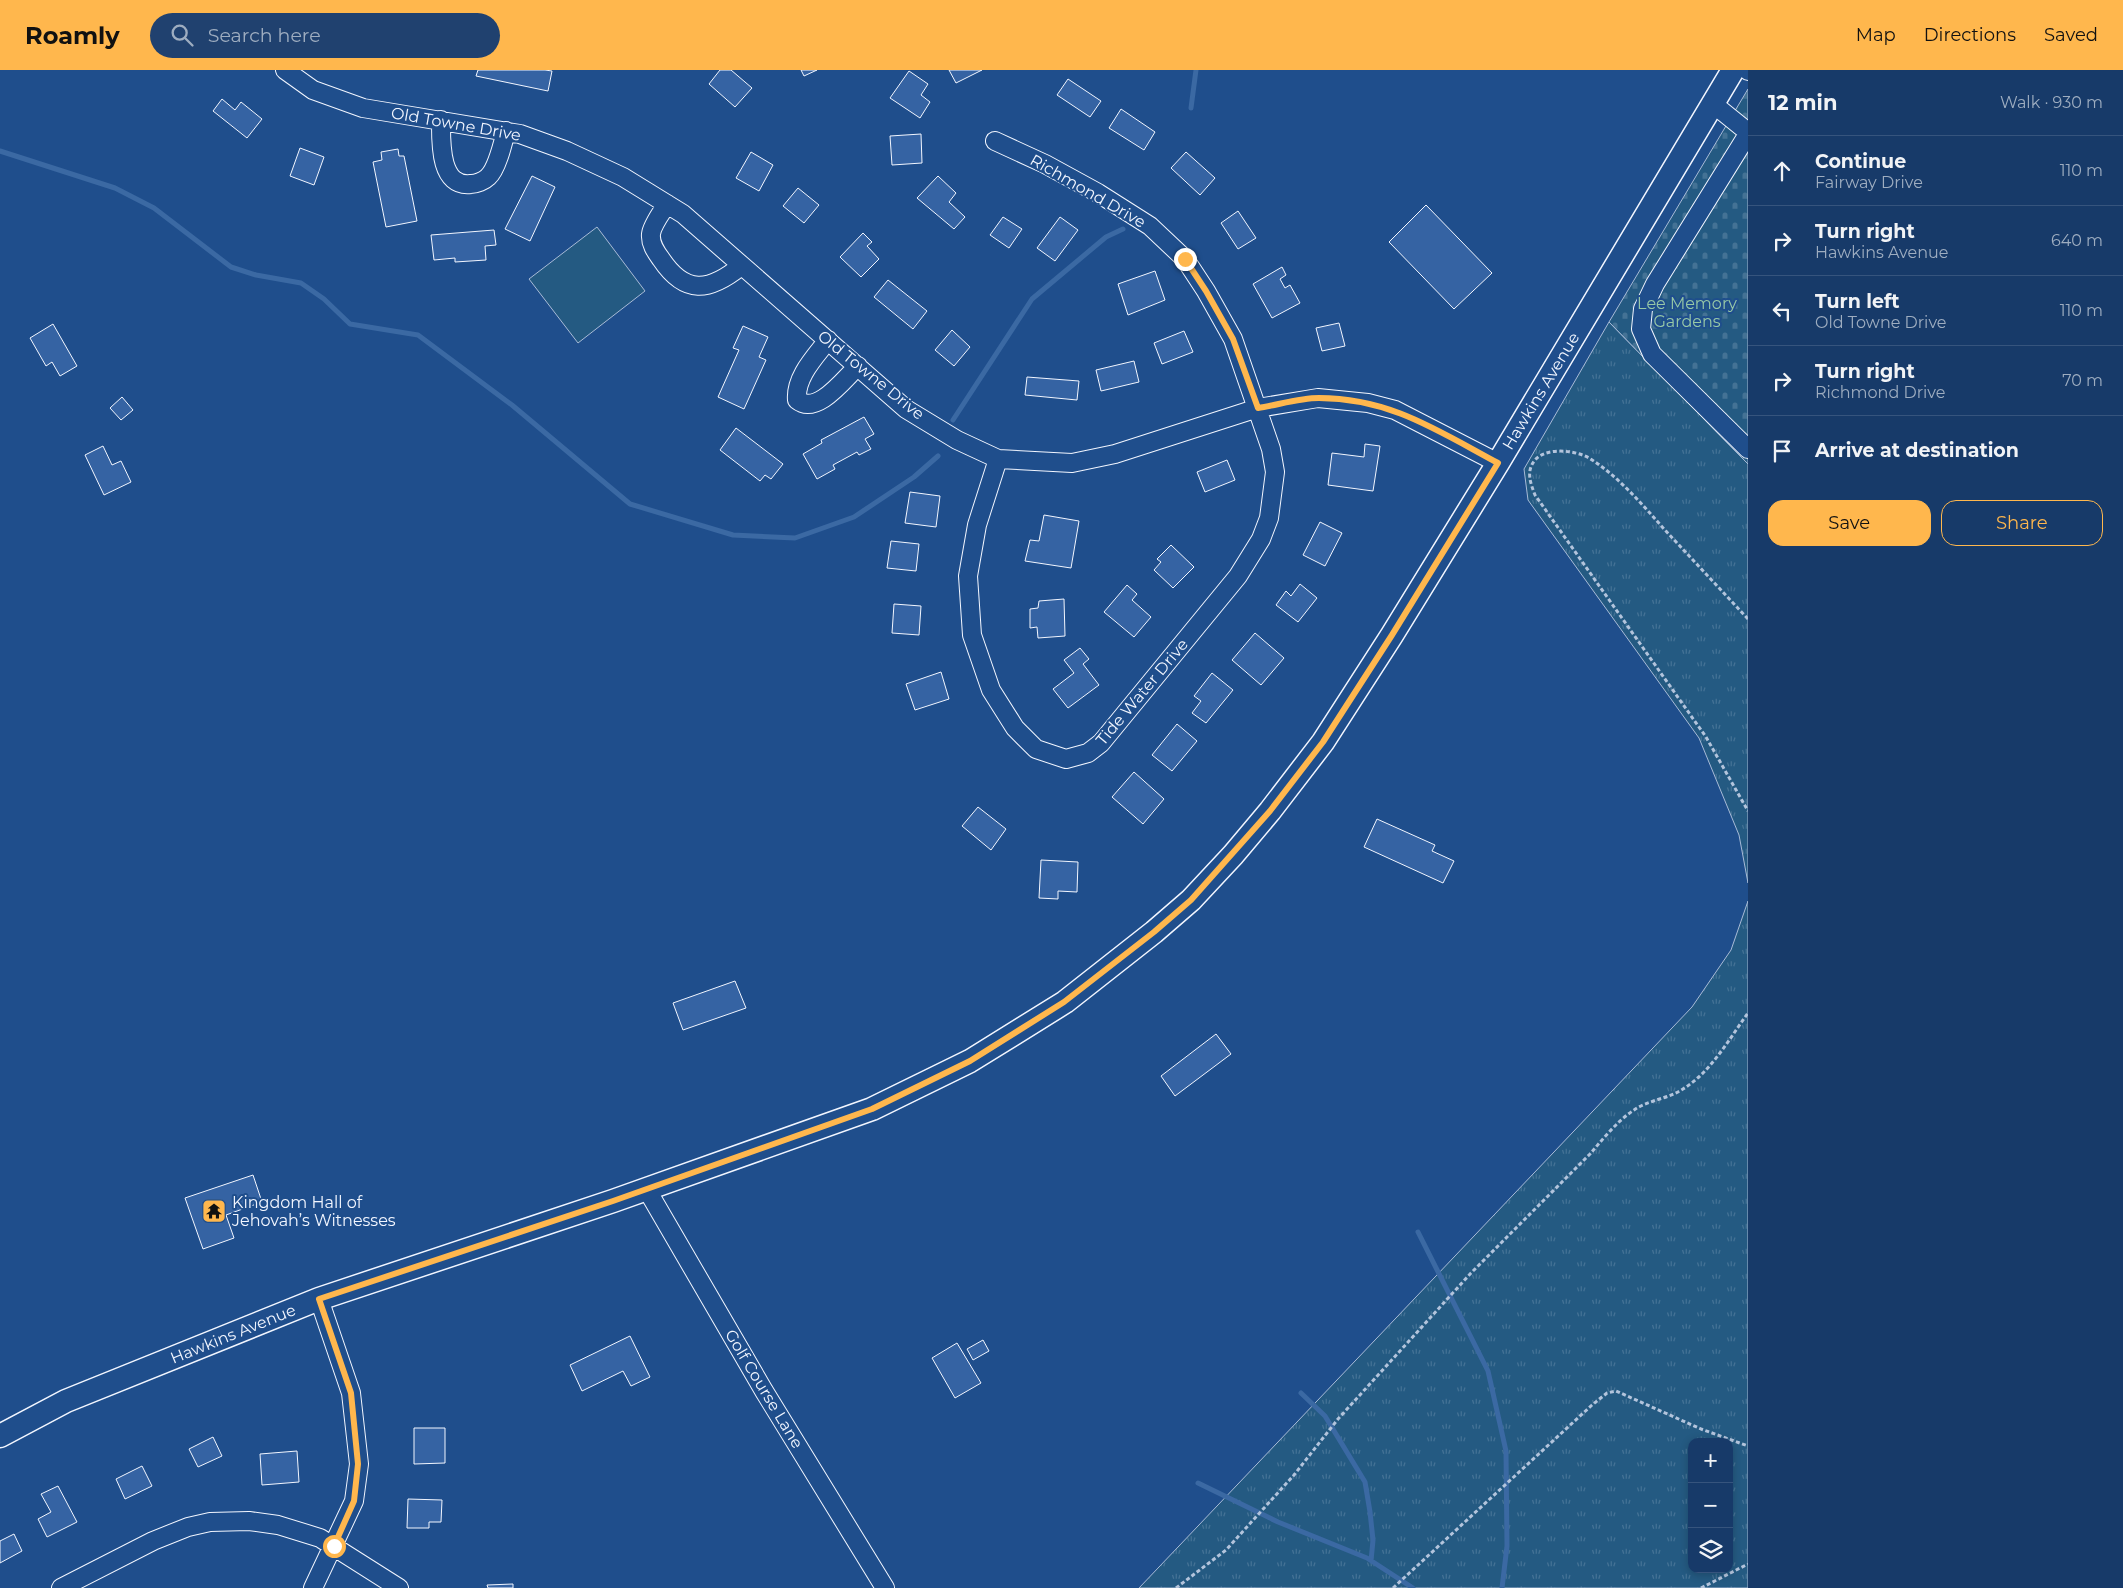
<!DOCTYPE html>
<meta charset="utf-8">
<style>
body{margin:0;font-family:Montserrat,sans-serif;background:#20416f;color:#f1f3f6}
.controls{position:absolute;right:15px;bottom:15px;display:grid;overflow:hidden;border-radius:10px;box-shadow:0 2px 8px #0003}
.controls button{width:45px;height:45px;display:grid;place-items:center;padding:0;border:0;border-bottom:1px solid #36547d;background:#173a69;color:#f1f3f6;font:25px sans-serif}
.stop{position:absolute;width:15px;height:15px;margin:-11px;border:4px solid #ffb74d;border-radius:50%;background:#fff}
.stop.end{background:#ffb74d;border-color:#fff;box-shadow:0 1px 5px #0008}
.list{margin:0;padding:0;list-style:none}
h2{display:flex;justify-content:space-between;align-items:center;height:65px;margin:0;padding:0 20px;font-size:21px}
h2 small{font-size:16px;font-weight:400;color:#9eadc0}
.list li{display:grid;grid-template-columns:32px 1fr auto;gap:15px;align-items:center;box-sizing:border-box;height:70px;padding:0 20px;border-top:1px solid #36547d}
.list b{display:block;font-size:19px;white-space:nowrap}
.list p{margin:0;font-size:16px;white-space:nowrap;color:#9eadc0}
.list em{font-size:16px;font-style:normal;color:#9eadc0}
.actions{display:flex;gap:10px;padding:15px 20px}
.actions a{flex:1;padding:11px 0;border:1px solid #ffb74d;border-radius:15px;text-align:center;font-size:18px;color:#ffb74d}
.actions .main{background:#ffb74d;color:#111}
.icon{flex:none;width:28px;height:28px;fill:none;stroke:currentColor;stroke-width:2;stroke-linecap:round;stroke-linejoin:round}
.map{position:relative;flex:none;width:1748px;height:1518px;overflow:hidden}
header{display:flex;align-items:center;gap:30px;box-sizing:border-box;height:70px;padding:0 25px;background:#ffb74d;color:#111}
header strong{font-size:24px}
nav{display:flex;gap:28px;margin-inline-start:auto;font-size:18px}
.search{width:350px;height:45px;background:#20416f;display:flex;align-items:center;gap:12px;box-sizing:border-box;padding:0 18px;border-radius:28px;color:#9eadc0;font-size:19px}
main{display:flex}
aside{flex:1;background:#173a69}
.map>svg:first-child{display:block}
</style>
<header>
<strong>Roamly</strong>
<div class="search"><svg class="icon" aria-label="search" viewBox="0 0 24 24"><circle cx="10" cy="10" r="6"/><path d="M15 15l6 6"/></svg>Search here</div>
<nav><a>Map</a><a>Directions</a><a>Saved</a></nav>
</header>
<main>
<div class="map">
<svg width="1748" height="1518" viewBox="0 0 1748 1518">
<defs>
<pattern id="grass-tufts" width="24" height="20" patternUnits="userSpaceOnUse" patternTransform="scale(1.25)"><rect width="24" height="20" fill="#245a82"/><path d="M3 7l-1-3M5 7V3M7 7l1-3M15 17l-1-3M17 17v-4M19 17l1-3" fill="none" stroke="#447295"/></pattern>
<pattern id="cemetery-stones" width="16" height="16" patternUnits="userSpaceOnUse" patternTransform="scale(1.25)"><rect width="16" height="16" fill="#245a82"/><path d="M2 7V4a2 2 0 0 1 4 0v3zM10 15v-3a2 2 0 0 1 4 0v3z" fill="#447295"/></pattern>
</defs>
<rect width="100%" height="100%" fill="#1f4e8c"/>
<!-- grass -->
<path fill="url(#grass-tufts)" stroke="#a8bbd7" fill-rule="evenodd" d="M1609,252l139,142v419l-9,-48 -40,-97 -171,-238 -4,-31z
M1748,831v687h-609l553,-581 39,-57zM1692,1372h37v127h-37z"/>
<!-- cemetery -->
<path fill="url(#cemetery-stones)" stroke="#a8bbd7" d="M1748,19v375l-139,-142z"/>
<!-- green -->
<path fill="#245a82" stroke="#a8bbd7" d="M597,157l48,64 -67,52 -49,-64z"/>
<g fill="none" stroke-linecap="round" stroke-linejoin="round">
<!-- stream -->
<path stroke="#3b69a3" stroke-width="5" d="M1191,38l5,-38
M0,81l115,37 39,20 77,59 25,8 45,8 23,16 26,25 68,11 94,70 118,99 103,31 62,3 59,-21 60,-40 24,-21
M953,350l79,-121 74,-62 17,-8
M1418,1162l70,139 18,80 1,95 -5,42
M1301,1323l24,23 40,66 5,30 3,28 -2,21
M1198,1413l80,39 89,36 46,30"/>
</g>
<!-- building -->
<path fill="#3563a3" stroke="#f2f6ff" d="M478,0h67l7,1 -4,20 -72,-15z
M720,0h11l21,18 -17,19 -26,-23z
M801,0h16l-13,6z
M949,0h33l-26,13z
M909,1l19,13 -7,11 9,7 -10,16 -30,-20z
M1068,9l33,22 -11,16 -33,-22z
M222,29l13,11 6,-8 21,17 -15,19 -34,-27z
M1121,39l34,23 -11,18 -35,-22z
M921,64l1,29 -30,2 -2,-29z
M300,78l24,9 -10,28 -24,-9z
M398,79l1,7h5l13,65 -31,6 -13,-65 9,-2 -1,-8z
M751,82l22,13 -14,26 -23,-13z
M1186,82l29,26 -15,17 -29,-27z
M532,106l23,11 -25,54 -25,-12z
M938,106l18,17 -7,9 16,15 -11,12 -37,-31z
M798,118l21,17 -15,18 -21,-17z
M1426,135l66,68 -38,36 -65,-67z
M1238,141l18,27 -18,11 -17,-26z
M1003,147l19,12 -13,19 -19,-13z
M1060,147l18,13 -23,31 -18,-13z
M494,160l2,15 -11,1 1,14 -31,2v-4l-21,2 -3,-25z
M863,163l9,9 -5,4 12,13 -18,18 -21,-20z
M1282,197l4,8 -6,4 5,9 5,-3 10,18 -28,15 -19,-34z
M1155,201l10,29 -37,15 -10,-31z
M888,210l39,31 -14,18 -39,-32z
M1339,253l6,23 -23,5 -6,-23z
M53,254l24,42 -17,10 -8,-14 -6,4 -16,-28z
M743,256l25,11 -9,20 7,3 -22,49 -26,-12 21,-47 -6,-2z
M952,260l18,17 -16,19 -19,-16z
M1184,261l9,21 -31,12 -8,-21z
M1134,291l5,21 -38,9 -5,-21z
M1027,307l52,4 -2,19 -52,-5z
M122,327l11,13 -12,10 -11,-12z
M864,347l10,17 -9,5 6,10 -12,6 -2,-3 -24,13 2,4 -18,10 -14,-25 19,-11 -1,-3z
M736,358l47,36 -12,15 -6,-4 -5,6 -40,-31z
M1365,374l15,2 -7,45 -45,-6 4,-32 32,4z
M103,376l9,19 9,-4 10,21 -27,13 -19,-40z
M1227,390l8,20 -30,12 -8,-20z
M910,422l30,4 -4,31 -31,-4z
M1044,445l35,6 -8,47 -46,-7 5,-21 9,1z
M1320,452l22,11 -17,33 -22,-11z
M891,471l28,3 -3,27 -29,-3z
M1171,475l23,22 -21,21 -19,-18 7,-8 -4,-3z
M1300,514l17,14 -19,24 -22,-17 10,-14 5,5z
M1127,515l10,9 -5,6 19,17 -17,20 -30,-25z
M1064,529l1,37 -27,2 -1,-11 -7,1v-19l8,-1 1,-7z
M894,534l27,2 -2,29 -27,-2z
M1255,563l29,25 -23,27 -29,-25z
M1080,578l9,11 -6,5 16,21 -31,23 -15,-19 21,-16 -10,-13z
M941,602l8,27 -34,11 -9,-26z
M1212,603l21,17 -27,33 -14,-10 9,-12 -7,-5z
M1177,654l20,17 -25,30 -20,-16z
M1134,702l30,27 -21,25 -31,-27z
M978,737l28,22 -15,21 -29,-24z
M1377,749l58,26 -3,6 22,10 -11,22 -79,-36z
M1041,790l37,2 -1,30 -19,-1v8l-19,-1z
M735,911l11,27 -63,22 -10,-27z
M1216,964l15,20 -56,42 -14,-20z
M253,1105l9,27 -36,13 8,23 -31,11 -18,-51z
M630,1266l20,41 -19,9 -8,-15 -41,20 -12,-26z
M983,1270l6,11 -16,9 -6,-11z
M957,1273l24,40 -26,15 -23,-40z
M414,1358h31v35l-31,1z
M213,1367l9,19 -24,11 -9,-18z
M297,1381l2,31 -37,3 -2,-31z
M142,1396l10,20 -27,13 -9,-20z
M58,1416l19,36 -30,15 -9,-18 13,-7 -10,-18z
M408,1429l34,1 -1,22h-12v6h-22z
M14,1464l8,17 -22,12v-22z
M513,1514v4h-25l-1,-3z"/>
<g fill="none" stroke-linecap="round" stroke-linejoin="round">
<!-- minor casing -->
<g stroke="#f2f6ff" stroke-width="20">
<path id="minor" d="M285,0l28,20 50,18 157,26 47,17 56,26 60,37 223,195 51,31 41,19 74,4 43,-9 143,-46 60,-10 50,5 27,7 103,53
M1747,0l1,1
M1712,33l36,29
M441,50c0,21 -2,68 30,64 5,0 13,-3 17,-7 9,-8 15,-34 18,-46
M1748,64l-93,150 -12,25 -2,20 11,25 96,95
M995,71l50,23 53,29 52,33 35,33 21,32 27,48 38,110 4,23 -6,46 -8,21 -23,37 -137,167 -13,10 -22,6 -30,-10 -21,-21 -24,-38 -19,-55 -4,-59 9,-51 21,-66
M667,134c-5,8 -15,21 -16,30 -1,10 5,18 10,25 24,36 48,33 80,7
M828,270c-13,17 -33,37 -31,60 20,16 47,-21 61,-34
M646,1118l118,203 121,197
M61,1518l92,-47 35,-14 22,-5 39,-1 29,4 42,13 79,50
M313,1518l41,-87 5,-37 -8,-71 -32,-94"/>
</g>
<!-- major casing -->
<g stroke="#f2f6ff" stroke-width="25">
<path id="major" d="M0,1366l66,-35 253,-102 294,-98 259,-92 98,-48 95,-59 89,-70 37,-32 42,-45 37,-44 53,-69 69,-107 106,-172 235,-393"/>
</g>
<!-- path -->
<path stroke="#b3c4dc" stroke-width="3" stroke-dasharray="4 2.5" stroke-linecap="butt" d="M1748,549c-28,-30 -56,-60 -84,-90 -23,-26 -46,-53 -75,-71 -14,-8 -43,-11 -54,2 -9,11 -5,22 0,35l171,242 42,74
M1176,1518l50,-38 68,-75 44,-56 133,-146 119,-119c13,-15 27,-33 44,-44 14,-10 34,-11 49,-21 29,-18 46,-50 65,-76
M1393,1518l199,-183 15,-12 9,-2 85,38 47,17
M1701,1518l47,-24"/>
<!-- minor -->
<use href="#minor" stroke="#1f4e8c" stroke-width="18"/>
<!-- major -->
<use href="#major" stroke="#1f4e8c" stroke-width="22"/>
</g>
<g fill="none" stroke-linecap="round" stroke-linejoin="round">
<!-- route -->
<path stroke="#ffb74d" stroke-width="6" d="M334,1476l20,-45 4,-37 -7,-71 -32,-94 294,-98 259,-92 98,-48 94,-59 90,-70 37,-32 79,-89 53,-69 69,-107 106,-172c-60,-32 -108,-65 -179,-65 -20,0 -41,7 -61,10l-25,-69 -27,-48 -21,-32"/>
</g>
<!-- icons -->
<defs>
<g id="temple-square" transform="scale(1.25)"><rect x="-9" y="-9" width="18" height="18" rx="4" fill="#ffb74d" stroke="#1f4e8c"/><path d="M0-6L5-2H3V0L6.5 2.5H4V6H1.5V3h-3V6H-4V2.5H-6.5L-3 0V-2H-5Z" fill="#111"/></g>
</defs>
<g fill-rule="evenodd">
<use href="#temple-square" x="214" y="1141"/>
</g>
<g text-anchor="middle" dominant-baseline="central" stroke-width="4" stroke-linejoin="round" paint-order="stroke">
<!-- street labels -->
<g font-size="16" fill="#f2f6ff" stroke="#1f4e8c">
<text transform="translate(456 54) rotate(10)">Old Towne Drive</text>
<text transform="translate(1088 121) rotate(30)">Richmond Drive</text>
<text transform="translate(871 305) rotate(39)">Old Towne Drive</text>
<text transform="translate(1541 321) rotate(-59)">Hawkins Avenue</text>
<text transform="translate(1142 622) rotate(-50)">Tide Water Drive</text>
<text transform="translate(233 1264) rotate(-22)">Hawkins Avenue</text>
<text transform="translate(764 1319) rotate(59)">Golf Course Lane</text>
</g>
<!-- park labels -->
<g font-size="16" fill="#97c8a6" stroke="#1f4e8c">
<text x="1687" y="233">Lee Memory<tspan x="1687" dy="18">Gardens</tspan></text>
</g>
<!-- poi labels -->
<g font-size="16" fill="#f2f6ff" stroke="#1f4e8c" text-anchor="start">
<text x="232" y="1132">Kingdom Hall of<tspan x="232" dy="18">Jehovah’s Witnesses</tspan></text>
</g>
</g>
</svg>
<div class="controls">
<button>+</button>
<button>−</button>
<button><svg class="icon" aria-label="layers" viewBox="0 0 24 24"><path d="M12 4l9 5-9 5-9-5zM3 14l9 5 9-5"/></svg></button>
</div>
<div class="stop" style="left:334px;top:1476px"></div>
<div class="stop end" style="left:1185px;top:189px"></div>
</div>
<aside>
<h2>12 min<small>Walk · 930 m</small></h2>
<ul class="list">
<li><svg class="icon" aria-label="ahead" viewBox="0 0 24 24"><path d="M12 20V5M6 11l6-6 6 6"/></svg><div><b>Continue</b><p>Fairway Drive</p></div><em>110 m</em></li>
<li><svg class="icon" aria-label="right" viewBox="0 0 24 24"><path d="M7 20v-9h11M14 6l5 5-5 5"/></svg><div><b>Turn right</b><p>Hawkins Avenue</p></div><em>640 m</em></li>
<li><svg class="icon" aria-label="left" viewBox="0 0 24 24"><path d="M17 20v-9H6M10 6l-5 5 5 5"/></svg><div><b>Turn left</b><p>Old Towne Drive</p></div><em>110 m</em></li>
<li><svg class="icon" aria-label="right" viewBox="0 0 24 24"><path d="M7 20v-9h11M14 6l5 5-5 5"/></svg><div><b>Turn right</b><p>Richmond Drive</p></div><em>70 m</em></li>
<li><svg class="icon" aria-label="arrive" viewBox="0 0 24 24"><path d="M6 21V4h12l-3 4 3 4H6"/></svg><div><b>Arrive at destination</b></div></li>
</ul>
<div class="actions"><a class="main">Save</a><a>Share</a></div>
</aside>
</main>
